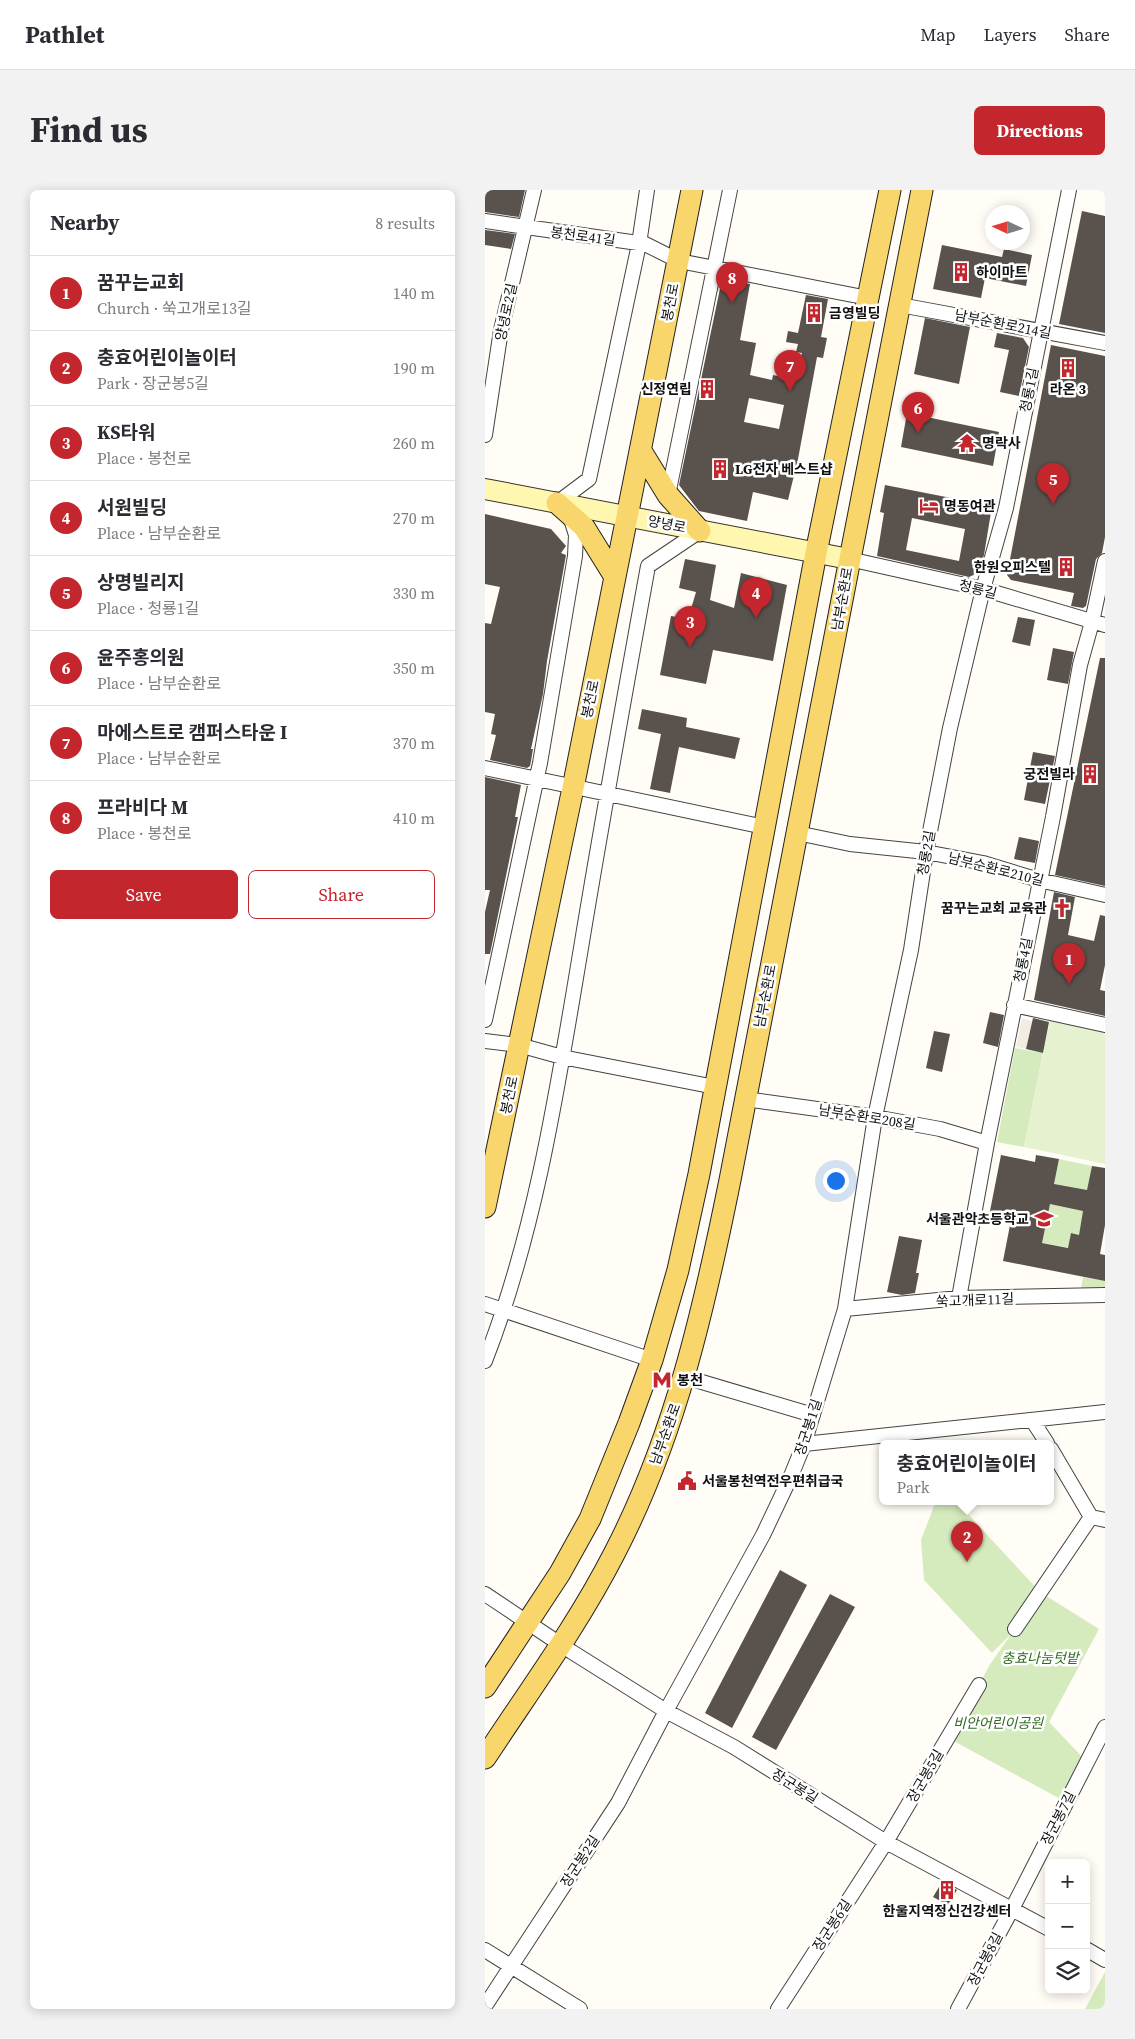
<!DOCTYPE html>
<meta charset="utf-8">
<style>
body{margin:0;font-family:"Source Serif 4","Noto Sans KR",serif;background:#f2f2f3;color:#2b2b33}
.controls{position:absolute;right:15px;bottom:15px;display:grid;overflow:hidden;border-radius:8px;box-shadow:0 2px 12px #0003}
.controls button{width:45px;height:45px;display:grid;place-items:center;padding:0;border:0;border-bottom:1px solid #e1e1e2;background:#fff;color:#2b2b33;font:25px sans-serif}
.compass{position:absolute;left:500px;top:15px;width:45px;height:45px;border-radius:50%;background:#fff;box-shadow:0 2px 12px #0003;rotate:274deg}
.you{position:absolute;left:350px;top:990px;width:18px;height:18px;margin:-12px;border:4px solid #fff;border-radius:50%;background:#1a73e8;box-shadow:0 0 0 8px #1a73e833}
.badge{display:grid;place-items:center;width:32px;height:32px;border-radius:50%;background:#c4262e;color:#fff;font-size:16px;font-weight:700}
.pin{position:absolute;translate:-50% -41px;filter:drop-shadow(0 1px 2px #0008)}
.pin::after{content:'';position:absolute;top:26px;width:18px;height:15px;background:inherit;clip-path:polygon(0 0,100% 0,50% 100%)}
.popup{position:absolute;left:394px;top:1250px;width:175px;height:65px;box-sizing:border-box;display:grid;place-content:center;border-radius:8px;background:#fff;filter:drop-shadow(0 1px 4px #0005);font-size:16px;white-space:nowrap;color:#7c7c81}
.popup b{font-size:19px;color:#2b2b33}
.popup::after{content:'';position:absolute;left:50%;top:100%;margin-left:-10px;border:10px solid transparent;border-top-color:#fff}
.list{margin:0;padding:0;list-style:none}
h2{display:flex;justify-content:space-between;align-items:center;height:65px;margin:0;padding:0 20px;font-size:21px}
h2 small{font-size:16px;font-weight:400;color:#7c7c81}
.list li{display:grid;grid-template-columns:32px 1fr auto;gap:15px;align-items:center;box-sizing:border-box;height:75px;padding:0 20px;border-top:1px solid #e1e1e2}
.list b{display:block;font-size:19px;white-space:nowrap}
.list p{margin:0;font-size:16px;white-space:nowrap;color:#7c7c81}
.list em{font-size:16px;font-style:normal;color:#7c7c81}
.actions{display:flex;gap:10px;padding:15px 20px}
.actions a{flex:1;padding:11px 0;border:1px solid #c4262e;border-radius:8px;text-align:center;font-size:18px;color:#c4262e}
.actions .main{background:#c4262e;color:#fff}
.icon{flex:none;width:28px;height:28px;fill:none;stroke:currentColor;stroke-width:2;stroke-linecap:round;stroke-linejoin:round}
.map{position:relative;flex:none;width:620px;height:1819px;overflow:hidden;border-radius:8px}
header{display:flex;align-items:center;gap:30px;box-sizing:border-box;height:70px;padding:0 25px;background:#fff;border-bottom:1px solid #e1e1e2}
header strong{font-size:24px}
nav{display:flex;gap:28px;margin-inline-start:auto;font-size:18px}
.intro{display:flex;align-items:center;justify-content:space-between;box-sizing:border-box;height:120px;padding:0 30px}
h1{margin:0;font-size:35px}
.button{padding:12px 22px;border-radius:8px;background:#c4262e;color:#fff;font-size:18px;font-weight:700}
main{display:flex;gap:30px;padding:0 30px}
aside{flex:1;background:#fff;border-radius:8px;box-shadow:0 2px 12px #0003}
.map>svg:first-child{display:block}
</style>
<header>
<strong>Pathlet</strong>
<nav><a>Map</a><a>Layers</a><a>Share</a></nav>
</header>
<div class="intro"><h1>Find us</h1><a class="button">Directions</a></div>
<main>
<aside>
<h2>Nearby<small>8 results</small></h2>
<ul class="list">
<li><span class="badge">1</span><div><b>꿈꾸는교회</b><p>Church · 쑥고개로13길</p></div><em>140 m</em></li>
<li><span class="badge">2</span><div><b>충효어린이놀이터</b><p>Park · 장군봉5길</p></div><em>190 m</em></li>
<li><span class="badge">3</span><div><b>KS타워</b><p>Place · 봉천로</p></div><em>260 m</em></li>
<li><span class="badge">4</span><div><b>서원빌딩</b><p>Place · 남부순환로</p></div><em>270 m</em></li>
<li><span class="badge">5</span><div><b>상명빌리지</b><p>Place · 청룡1길</p></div><em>330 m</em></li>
<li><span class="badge">6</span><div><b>윤주홍의원</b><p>Place · 남부순환로</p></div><em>350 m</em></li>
<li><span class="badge">7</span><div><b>마에스트로 캠퍼스타운 I</b><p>Place · 남부순환로</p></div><em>370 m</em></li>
<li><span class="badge">8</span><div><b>프라비다 M</b><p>Place · 봉천로</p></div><em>410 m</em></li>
</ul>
<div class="actions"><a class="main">Save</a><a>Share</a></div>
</aside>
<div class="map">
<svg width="620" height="1819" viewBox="0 0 620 1819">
<rect width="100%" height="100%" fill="#fffdf5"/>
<!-- green -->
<path fill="#d5ebbd" d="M530,858l28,5 -19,94 -27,-5z
M574,969l33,7 -13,69 -8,-2 -1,6 7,2 -1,8 -48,-9 15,-3z
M598,1087l22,4v11l-25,1z
M451,1311h20l84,91 59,37 -50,93 38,40 -21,40 -118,-64 43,-75 21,-30 -20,20 -68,-73 -3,-40z
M620,1782v37h-20z"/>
<!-- pitch -->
<path fill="#e6f2cf" d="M566,825l54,11v138l-81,-17z"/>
<!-- plaza -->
<path fill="#f1ede2" d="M537,828l10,3 -6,28 -10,-2z"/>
<!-- building -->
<path fill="#5a524d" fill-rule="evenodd" d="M0,0h40l-6,27 -34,-5z
M597,21l23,5v117l-46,-9z
M0,40l30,4 -4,15 -26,-4z
M457,55l60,12 2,-8 28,6 -6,31 -41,-8 -4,20 -48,-9z
M237,89l28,5 -10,56 16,3 -6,32 22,5 1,-5 23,5 6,-27 -6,-1 2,-8 -12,-2 2,-11 10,2 8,-38 22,4 -7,38 6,1 -4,20 -6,-1 -19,102 -10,41 -35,-8 -6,29 -48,-10 -20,-26zM264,208l35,7 -5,24 -35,-7z
M440,128l45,9 -11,57 -45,-10z
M512,143l26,5 6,9 -10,49 -19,-4 9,-42 -15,-3z
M566,155l54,11v181l-3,16 -6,6 -10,47 -3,2 -12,-2 3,-13 -63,-13 -4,-5z
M422,223l92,19 -6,34 -92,-19z
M400,295l107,21 -8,49 -6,18 -9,4 -92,-21 7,-43 -4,-1zM427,328l53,11 -6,32 -53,-11z
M0,324l66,15 15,17 -5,7 5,2 -19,106 -4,33 -12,55h2l-2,12 -1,5 -3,2 -37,-8 6,-25 -5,-1 4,-20 -10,-2v-89l6,1 9,-37 -15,-3z
M200,369l31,6 -6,35 24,8 7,-35 46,12 -14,76 -60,-11 -7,34 -46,-9 11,-59 17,3 8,-27 -17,-4z
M533,427l17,3 -5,26 -18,-4z
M568,458l21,4 -6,32 -21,-4z
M615,468h5v228l-50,-11z
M157,519l45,9 -1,9 54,11 -5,21 -56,-12 -9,46 -20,-4 11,-55 -23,-5z
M548,562l22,4 -10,48 -21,-4z
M0,587l36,8 -6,32h3l-28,137h-5v-42l5,-22h-5z
M534,647l20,4 -4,22 -21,-4z
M569,702l21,5 -7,38 26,6 6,-26 5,1v49l-5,25 5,1v25l-71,-16z
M505,822l14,3 -6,32 -15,-4z
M548,828l16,4 -6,31 -17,-4z
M449,841l16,3 -8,38 -16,-4z
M516,965l34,7 1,-7 23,4 -5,25 33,6 5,-24 13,2v57l-5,29 5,1v26l-102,-20 8,-41 -22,-4zM565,1014l33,7 -4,24 -8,-2 -3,15 -26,-5z
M414,1046l23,4 -6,33h3l-4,20 -13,2 -15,-3z
M295,1380l27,15 -75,143 -27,-15z
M345,1404l25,13 -79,143 -24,-13z
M457,1692l15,8 -9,15 -15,-8z"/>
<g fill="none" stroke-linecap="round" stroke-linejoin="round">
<!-- street casing -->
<g stroke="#444" stroke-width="16">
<path id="street" d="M0,31l160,23 34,17 189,37
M415,115l205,38
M0,245l16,-105 33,-140
M183,305l62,-305
M72,313l32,-24 50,-235 8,-54
M364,369l134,30 122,36
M0,578l279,59
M312,643l53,11 76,8 57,11 56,17 66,15
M529,815l91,20
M0,830l55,-257 35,-207 1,-21 -6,-19
M0,851l34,4 43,12 153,30
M260,909l130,18 65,12 47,14
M474,1108l28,-155 66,-326 27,-152 12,-43 13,-61
M0,1114l167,56
M360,1119l114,-11 146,-3
M0,1171c51,-130 73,-276 96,-413 21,-128 44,-255 67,-382l52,-35
M200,1187l128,38
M547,1230l15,23
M319,1254l301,-32
M566,1259l40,68
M0,1404l87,58 94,59 68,36 152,95 163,87
M530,1439l76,-112 14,3
M601,1759l19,11
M0,1760l95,59
M0,1816l133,-203 48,-92 97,-176 28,-59 13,-32 41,-135 30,-192 36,-167 15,-98 24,-124 33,-139 23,-81 63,-318
M293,1819l108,-167 93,-157
M473,1819l54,-100 93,-182"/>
</g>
<!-- secondary casing -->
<g stroke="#333" stroke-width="22">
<path id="secondary" d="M0,299l364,70"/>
</g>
<!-- primary casing -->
<g stroke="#222" stroke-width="23">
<path id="primary" d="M156,261l27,44 32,36
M72,313l27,24 31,50
M0,1017l88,-419 119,-598
M0,1497l75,-114 30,-54 39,-96 23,-63 26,-90 21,-96 117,-621 74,-363
M0,1568c44,-67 92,-132 129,-204 61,-117 90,-245 116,-374 61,-330 129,-660 192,-990"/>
</g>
<!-- street -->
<use href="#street" stroke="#fff" stroke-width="14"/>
<!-- secondary -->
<use href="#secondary" stroke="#fff6b0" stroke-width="20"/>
<!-- primary -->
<use href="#primary" stroke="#f9d66b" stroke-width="21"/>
</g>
<!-- icons -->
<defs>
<g id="building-bare" transform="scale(1.5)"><path d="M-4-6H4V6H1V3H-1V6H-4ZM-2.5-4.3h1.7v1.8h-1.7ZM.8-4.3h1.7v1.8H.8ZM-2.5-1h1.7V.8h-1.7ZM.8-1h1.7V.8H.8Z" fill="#c4262e" stroke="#fff" stroke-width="2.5" paint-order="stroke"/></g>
<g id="temple-bare" transform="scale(1.5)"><path d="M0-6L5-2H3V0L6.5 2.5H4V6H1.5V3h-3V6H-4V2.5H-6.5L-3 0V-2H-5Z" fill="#c4262e" stroke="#fff" stroke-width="2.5" paint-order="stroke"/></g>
<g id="hotel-bare" transform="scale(1.5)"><path d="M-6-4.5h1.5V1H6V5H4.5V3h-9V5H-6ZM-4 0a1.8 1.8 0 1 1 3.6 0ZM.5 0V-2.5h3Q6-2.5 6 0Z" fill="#c4262e" stroke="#fff" stroke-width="2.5" paint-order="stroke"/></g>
<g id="church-bare" transform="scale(1.5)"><path d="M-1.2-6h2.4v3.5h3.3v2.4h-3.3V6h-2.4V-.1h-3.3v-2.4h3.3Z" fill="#c4262e" stroke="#fff" stroke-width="2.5" paint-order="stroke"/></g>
<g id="school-bare" transform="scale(1.5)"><path d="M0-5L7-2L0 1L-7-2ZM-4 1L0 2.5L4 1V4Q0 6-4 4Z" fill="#c4262e" stroke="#fff" stroke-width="2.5" paint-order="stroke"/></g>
<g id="metro-bare" transform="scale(1.5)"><path d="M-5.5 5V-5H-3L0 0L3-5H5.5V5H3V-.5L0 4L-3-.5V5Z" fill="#c4262e" stroke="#fff" stroke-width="2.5" paint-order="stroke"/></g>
<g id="civic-bare" transform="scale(1.5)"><path d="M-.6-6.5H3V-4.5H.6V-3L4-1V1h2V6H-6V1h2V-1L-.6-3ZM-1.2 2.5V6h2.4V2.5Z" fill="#c4262e" stroke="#fff" stroke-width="2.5" paint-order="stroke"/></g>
</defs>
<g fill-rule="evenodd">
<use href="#building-bare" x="476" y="82"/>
<use href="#building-bare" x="329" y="123"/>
<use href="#building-bare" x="583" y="178"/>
<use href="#building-bare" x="222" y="199"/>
<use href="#temple-bare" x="482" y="253"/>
<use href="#building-bare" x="235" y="279"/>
<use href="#hotel-bare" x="444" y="316"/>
<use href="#building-bare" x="581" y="377"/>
<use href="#building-bare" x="605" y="584"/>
<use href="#church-bare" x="577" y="718"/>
<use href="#school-bare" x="559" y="1029"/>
<use href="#metro-bare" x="177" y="1190"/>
<use href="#civic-bare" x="202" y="1291"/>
<use href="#building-bare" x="462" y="1700"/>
</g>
<g text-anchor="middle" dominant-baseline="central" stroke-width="5" stroke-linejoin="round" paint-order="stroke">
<!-- street labels -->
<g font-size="14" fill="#111" stroke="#fff">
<text transform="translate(98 46) rotate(8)">봉천로41길</text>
<text transform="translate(185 112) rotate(-79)">봉천로</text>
<text transform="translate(21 122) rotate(-78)">양녕로2길</text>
<text transform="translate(518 134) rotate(11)">남부순환로214길</text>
<text transform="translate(544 200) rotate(-79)">청룡1길</text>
<text transform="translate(182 334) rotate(11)">양녕로</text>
<text transform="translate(493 399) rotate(14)">청룡길</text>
<text transform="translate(357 409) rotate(-80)">남부순환로</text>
<text transform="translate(105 509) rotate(-78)">봉천로</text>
<text transform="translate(441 663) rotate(-80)">청룡2길</text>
<text transform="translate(511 679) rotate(14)">남부순환로210길</text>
<text transform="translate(538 770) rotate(-79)">청룡4길</text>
<text transform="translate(280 806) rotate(-79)">남부순환로</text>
<text transform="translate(24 905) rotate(-78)">봉천로</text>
<text transform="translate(382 927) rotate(9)">남부순환로208길</text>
<text transform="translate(490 1110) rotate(-2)">쑥고개로11길</text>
<text transform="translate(323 1237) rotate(-72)">장군봉1길</text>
<text transform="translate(180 1244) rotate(-70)">남부순환로</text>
<text transform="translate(440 1586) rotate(-60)">장군봉5길</text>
<text transform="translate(310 1596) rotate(32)">장군봉길</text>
<text transform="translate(573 1628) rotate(-63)">장군봉7길</text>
<text transform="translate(95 1671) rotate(-57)">장군봉2길</text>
<text transform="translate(347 1735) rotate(-57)">장군봉6길</text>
<text transform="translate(500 1769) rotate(-62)">장군봉8길</text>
</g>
<!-- poi labels -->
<g font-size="14" font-weight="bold" fill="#111" stroke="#fff" text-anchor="start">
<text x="491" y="82">하이마트</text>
<text x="344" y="123">금영빌딩</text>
<text x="207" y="199" text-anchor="end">신정연립</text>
<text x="583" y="199" text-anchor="middle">라온 3</text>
<text x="497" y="253">명락사</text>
<text x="250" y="279">LG전자 베스트샵</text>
<text x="459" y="316">명동여관</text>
<text x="566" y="377" text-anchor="end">한원오피스텔</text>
<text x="590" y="584" text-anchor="end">궁전빌라</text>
<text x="562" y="718" text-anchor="end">꿈꾸는교회 교육관</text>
<text x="544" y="1029" text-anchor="end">서울관악초등학교</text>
<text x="192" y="1190">봉천</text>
<text x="217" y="1291">서울봉천역전우편취급국</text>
<text x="462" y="1721" text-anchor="middle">한울지역정신건강센터</text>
</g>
<!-- park labels -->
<g font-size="14" font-style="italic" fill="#2f6b1f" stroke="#fff">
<text x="555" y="1468">충효나눔텃밭</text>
<text x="513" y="1533">비안어린이공원</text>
</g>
</g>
</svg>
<div class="controls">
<button>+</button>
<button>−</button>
<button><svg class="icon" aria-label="layers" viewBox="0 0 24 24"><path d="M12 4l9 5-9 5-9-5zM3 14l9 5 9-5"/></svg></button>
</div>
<svg class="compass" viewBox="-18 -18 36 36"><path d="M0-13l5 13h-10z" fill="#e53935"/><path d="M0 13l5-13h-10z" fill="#7c7c81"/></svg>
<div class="you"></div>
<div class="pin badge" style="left:584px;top:794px">1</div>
<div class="pin badge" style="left:482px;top:1372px">2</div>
<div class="popup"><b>충효어린이놀이터</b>Park</div>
<div class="pin badge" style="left:205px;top:457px">3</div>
<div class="pin badge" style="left:271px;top:428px">4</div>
<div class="pin badge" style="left:568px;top:314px">5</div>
<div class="pin badge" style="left:433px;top:243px">6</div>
<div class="pin badge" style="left:305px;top:201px">7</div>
<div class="pin badge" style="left:247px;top:113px">8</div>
</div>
</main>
